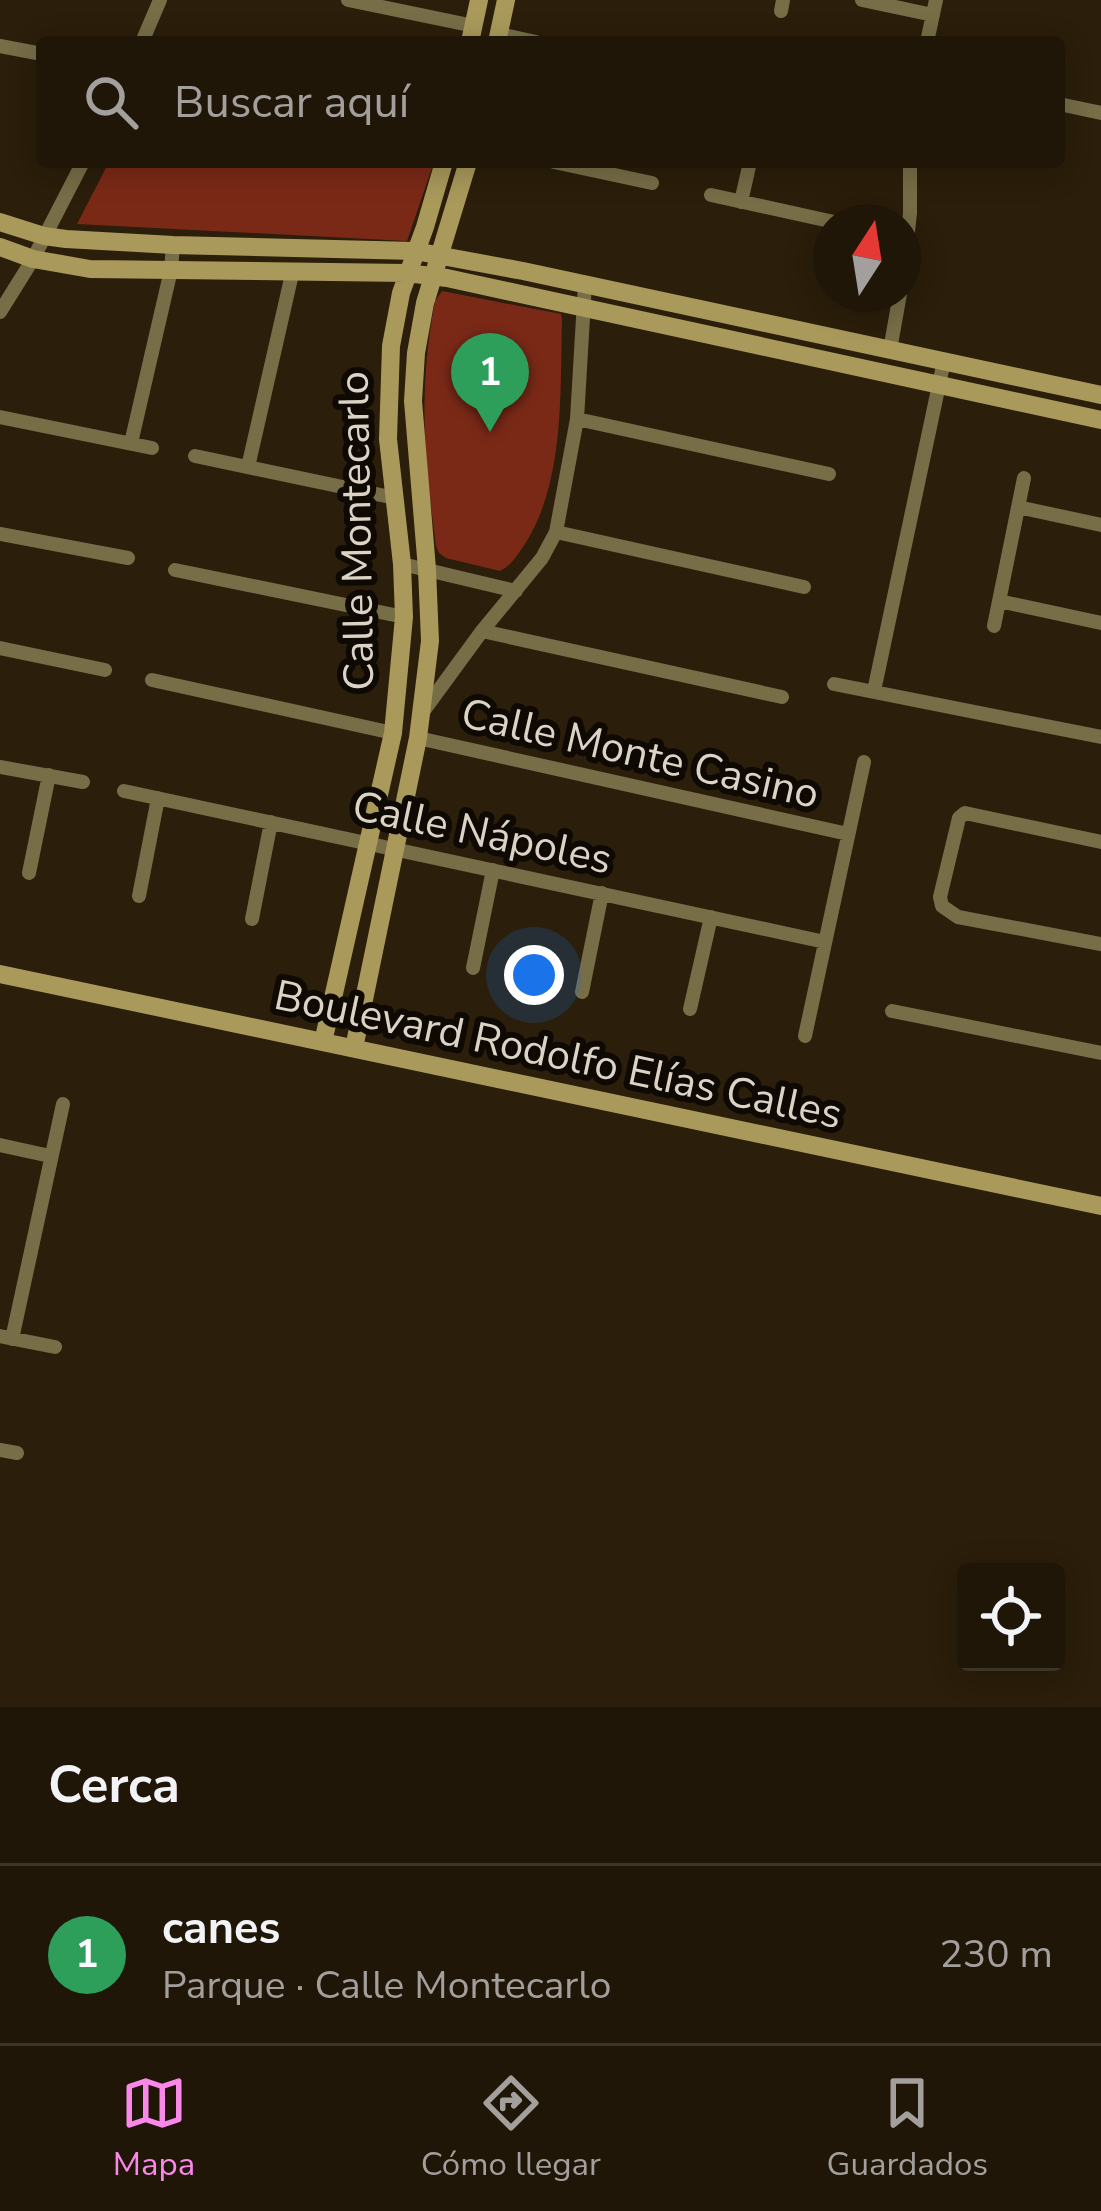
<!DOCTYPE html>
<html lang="es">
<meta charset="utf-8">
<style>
body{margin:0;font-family:"Nunito Sans",sans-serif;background:#2d2316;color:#f1f3f6}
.controls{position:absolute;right:36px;bottom:36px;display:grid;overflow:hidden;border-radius:12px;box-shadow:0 6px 30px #0003}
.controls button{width:108px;height:108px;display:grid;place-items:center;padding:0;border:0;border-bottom:3px solid #3d3529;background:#201608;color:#f1f3f6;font:60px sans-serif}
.compass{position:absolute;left:813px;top:204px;width:108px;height:108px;border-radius:50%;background:#201608;box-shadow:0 6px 30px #0003;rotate:12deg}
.you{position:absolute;left:534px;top:975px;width:42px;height:42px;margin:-30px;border:9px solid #fff;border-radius:50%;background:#1a73e8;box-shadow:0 0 0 18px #1a73e833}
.badge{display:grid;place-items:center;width:78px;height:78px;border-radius:50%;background:#f988e9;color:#fff;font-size:39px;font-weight:700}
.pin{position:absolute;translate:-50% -99px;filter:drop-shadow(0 3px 6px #0008)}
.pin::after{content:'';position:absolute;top:63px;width:42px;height:36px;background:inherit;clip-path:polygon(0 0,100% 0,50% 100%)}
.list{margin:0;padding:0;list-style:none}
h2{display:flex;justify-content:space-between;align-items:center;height:156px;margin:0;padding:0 48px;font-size:51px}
h2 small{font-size:39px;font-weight:400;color:#a29f9c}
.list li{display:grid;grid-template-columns:78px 1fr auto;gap:36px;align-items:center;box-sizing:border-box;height:180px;padding:0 48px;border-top:3px solid #3d3529}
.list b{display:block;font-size:45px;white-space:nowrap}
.list p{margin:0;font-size:39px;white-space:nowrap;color:#a29f9c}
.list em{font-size:39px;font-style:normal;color:#a29f9c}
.icon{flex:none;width:66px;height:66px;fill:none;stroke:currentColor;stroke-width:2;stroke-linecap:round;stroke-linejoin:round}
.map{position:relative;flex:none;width:1101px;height:1707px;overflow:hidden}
.search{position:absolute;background:#201608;box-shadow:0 6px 30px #0003;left:36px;right:36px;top:36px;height:132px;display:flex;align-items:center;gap:30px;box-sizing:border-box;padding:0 42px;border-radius:12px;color:#a29f9c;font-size:45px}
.sheet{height:336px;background:#201608}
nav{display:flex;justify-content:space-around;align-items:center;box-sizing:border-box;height:168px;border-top:3px solid #3d3529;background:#201608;font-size:33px;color:#a29f9c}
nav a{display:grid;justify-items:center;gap:6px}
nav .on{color:#f988e9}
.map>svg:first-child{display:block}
</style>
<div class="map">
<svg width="1101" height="1707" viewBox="0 0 1101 1707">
<rect width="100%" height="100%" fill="#2b1e0a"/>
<!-- green -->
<path fill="#7b2917" d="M109,162h325l-27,79 -330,-17z
M442,291l119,23 1,6c-2,72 3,161 -37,224 -8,11 -13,21 -25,27l-54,-13 -7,-5 -3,-7c-12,-91 -18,-154 -1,-245z"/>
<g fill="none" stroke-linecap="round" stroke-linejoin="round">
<!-- street -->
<path stroke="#776d47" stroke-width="14" d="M348,0l126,26
M862,0l71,15
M781,11l2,-11
M499,34l37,8
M142,42l18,-42
M927,42l9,-42
M0,46l42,8
M1059,104l42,9
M554,162l98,21
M711,195l123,27
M741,202l9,-40
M903,277l7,-64v-51
M0,312l33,-53 50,-97
M890,350l10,-56
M0,417l152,31
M577,419l252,55
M131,443l40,-173 2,-25
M195,456l200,42
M248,467l44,-193
M1018,507l83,18
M556,532l248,55
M0,534l128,24
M402,564l114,27
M175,570l229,47
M999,601l102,22
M994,626l30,-148
M482,631l300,66
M0,648l105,22
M152,680l241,53
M834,684l267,53
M874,691l70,-330
M422,713l60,-82 60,-73 14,-26 21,-113 8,-135
M418,738l430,96
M0,767l83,15
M124,791l701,151
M1101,842l-136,-29 -6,5 -19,79 2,9 16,11 143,27
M29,873l20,-98
M139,896l19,-98
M252,919l19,-97
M473,968l20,-98
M582,992l20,-99
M690,1009l21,-92
M892,1011l209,42
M805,1036l59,-274
M0,1145l50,11
M0,1336l55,11
M12,1339l51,-235
M0,1450l17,3"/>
<!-- secondary -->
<path stroke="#a9995b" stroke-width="18" d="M470,42l9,-42
M497,42l9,-42
M0,222l44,14 22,3 107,6 242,6 108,20 578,124
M0,247l33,12 57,10 317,4 40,5 654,142
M0,974l1101,232
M323,1042l70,-309 11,-116 -2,-53 -14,-125 3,-93 10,-53 24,-66 19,-65
M354,1048l64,-310 12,-97 -3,-72 -14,-168 3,-48 9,-50 43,-141"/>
</g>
<g text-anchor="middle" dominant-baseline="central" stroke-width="12" stroke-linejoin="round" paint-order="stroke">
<!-- street labels -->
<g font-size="42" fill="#dcd3c7" stroke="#0f0903">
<text transform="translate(357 531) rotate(-91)">Calle Montecarlo</text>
<text transform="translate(640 754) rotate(13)">Calle Monte Casino</text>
<text transform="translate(482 833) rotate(12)">Calle Nápoles</text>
<text transform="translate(558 1055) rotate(12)">Boulevard Rodolfo Elías Calles</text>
</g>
</g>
</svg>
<div class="controls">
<button><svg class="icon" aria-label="locate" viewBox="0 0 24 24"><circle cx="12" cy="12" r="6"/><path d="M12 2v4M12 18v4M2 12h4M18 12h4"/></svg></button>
</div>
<svg class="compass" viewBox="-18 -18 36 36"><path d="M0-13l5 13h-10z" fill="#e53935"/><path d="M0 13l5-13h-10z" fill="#a29f9c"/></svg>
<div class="you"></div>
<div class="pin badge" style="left:490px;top:432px;background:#2e9e5b">1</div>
<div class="search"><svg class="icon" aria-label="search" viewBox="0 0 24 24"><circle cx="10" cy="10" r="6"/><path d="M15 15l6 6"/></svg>Buscar aquí</div>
</div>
<section class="sheet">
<h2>Cerca<small></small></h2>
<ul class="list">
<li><span class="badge" style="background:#2e9e5b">1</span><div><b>canes</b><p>Parque · Calle Montecarlo</p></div><em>230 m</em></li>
</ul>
</section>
<nav>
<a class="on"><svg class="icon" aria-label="map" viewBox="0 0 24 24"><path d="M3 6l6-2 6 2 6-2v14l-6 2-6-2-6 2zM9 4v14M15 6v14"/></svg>Mapa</a>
<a><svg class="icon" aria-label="directions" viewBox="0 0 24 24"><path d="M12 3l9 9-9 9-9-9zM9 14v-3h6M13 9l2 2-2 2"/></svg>Cómo llegar</a>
<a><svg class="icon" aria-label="saved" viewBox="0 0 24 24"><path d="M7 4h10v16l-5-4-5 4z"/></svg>Guardados</a>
</nav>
